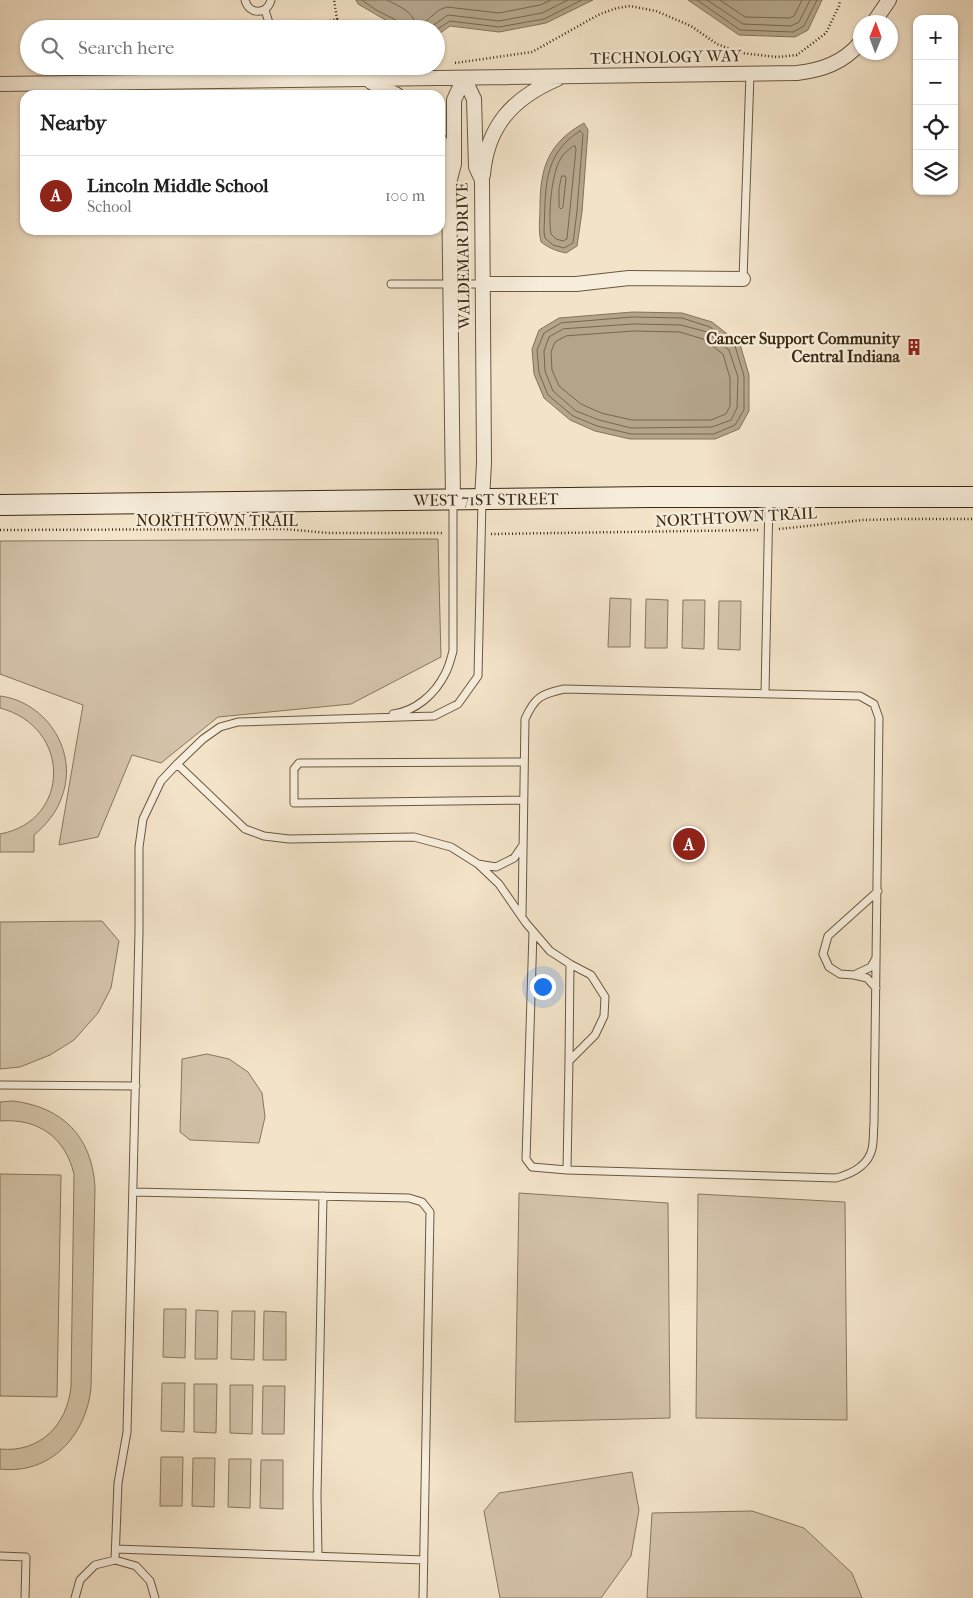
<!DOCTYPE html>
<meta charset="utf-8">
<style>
body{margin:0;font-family:"IM FELL French Canon",serif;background:#f6f6f6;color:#222}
.controls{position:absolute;right:15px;top:15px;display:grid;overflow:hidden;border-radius:10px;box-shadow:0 1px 4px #0004}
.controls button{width:45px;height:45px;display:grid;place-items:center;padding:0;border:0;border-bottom:1px solid #e0e0e0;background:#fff;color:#222;font:25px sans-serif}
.compass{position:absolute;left:853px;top:15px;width:45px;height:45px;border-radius:50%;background:#fff;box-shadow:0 1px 4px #0004;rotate:1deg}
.you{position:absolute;left:542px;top:986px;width:18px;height:18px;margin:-12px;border:4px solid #fff;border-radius:50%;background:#1a73e8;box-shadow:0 0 0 8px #1a73e833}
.badge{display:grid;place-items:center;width:32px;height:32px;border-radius:50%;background:#8f2418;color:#fff;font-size:16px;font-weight:700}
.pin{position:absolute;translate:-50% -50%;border:2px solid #fff;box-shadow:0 1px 5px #0006}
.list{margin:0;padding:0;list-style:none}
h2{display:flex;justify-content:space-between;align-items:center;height:65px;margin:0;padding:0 20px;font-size:21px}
h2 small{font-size:16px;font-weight:400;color:#767676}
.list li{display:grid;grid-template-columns:32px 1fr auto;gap:15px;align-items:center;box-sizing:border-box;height:80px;padding:0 20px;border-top:1px solid #e0e0e0}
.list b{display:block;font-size:19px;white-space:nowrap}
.list p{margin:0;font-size:16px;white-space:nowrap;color:#767676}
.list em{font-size:16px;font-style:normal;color:#767676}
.icon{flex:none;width:28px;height:28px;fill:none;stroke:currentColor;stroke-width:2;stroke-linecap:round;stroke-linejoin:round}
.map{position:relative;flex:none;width:973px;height:1598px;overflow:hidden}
.search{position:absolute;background:#fff;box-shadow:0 1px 4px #0004;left:20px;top:20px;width:425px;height:55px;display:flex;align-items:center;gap:12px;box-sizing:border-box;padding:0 18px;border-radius:28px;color:#767676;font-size:19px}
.panel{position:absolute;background:#fff;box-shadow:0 1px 4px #0004;left:20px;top:90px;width:425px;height:145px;border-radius:15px}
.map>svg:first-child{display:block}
</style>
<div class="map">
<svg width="973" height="1598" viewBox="0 0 973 1598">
<rect width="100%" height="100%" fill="#f3e3c9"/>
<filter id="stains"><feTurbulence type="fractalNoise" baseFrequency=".004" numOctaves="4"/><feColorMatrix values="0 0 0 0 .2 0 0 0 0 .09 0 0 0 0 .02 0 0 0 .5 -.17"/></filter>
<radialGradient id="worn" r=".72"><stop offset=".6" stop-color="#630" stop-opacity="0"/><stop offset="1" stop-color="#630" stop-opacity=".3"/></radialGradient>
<!-- green -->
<path fill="#d4c3aa" stroke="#88765d" d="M438,539l3,118 -90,47 -133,13 -57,46 -29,-8 -34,82 -39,8 24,-140 -83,-31v-133z
M610,598l21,1 -1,48h-22z
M646,599l22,1 -1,48h-22z
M683,600h22l-1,49 -22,-1z
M719,601h22l-1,49 -22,-1z
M0,696c47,6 80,57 61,103 -5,14 -15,26 -27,36v17h-34v-18c71,-13 72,-107 0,-126z
M102,921l17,20 -8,47 -13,25 -24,27 -24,15 -30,12 -20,2v-147z
M207,1054l22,5 19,13 14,21 3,24 -6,26 -69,-3 -10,-8 2,-73z
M13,1101c50,6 79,36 82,86l-4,201c-5,48 -41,87 -91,81v-20c40,4 67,-24 71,-62l3,-213c-9,-37 -36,-56 -74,-53v-19z
M0,1174l61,1 -4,222 -57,-1z
M519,1193l149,10 2,215 -155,4z
M698,1194l147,8 2,218 -151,-2z
M164,1309h22l-1,49 -22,-1z
M196,1310l22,1 -1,48h-22z
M232,1311h23l-1,49 -23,-1z
M264,1311l22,1v48h-23z
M162,1383h23l-1,49 -23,-1z
M194,1384h23l-1,49 -22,-1z
M230,1385h23l-1,49 -22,-1z
M263,1386h22l-1,48h-22z
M161,1457h22l-1,49h-22z
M193,1458h22l-1,49 -22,-1z
M229,1459h22l-1,49 -22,-1z
M261,1460h22v49l-23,-1z
M632,1472l7,38 -8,46 -30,42h-101l-16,-87 15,-18z
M752,1511l52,17 48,45 10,25h-215l5,-85z"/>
<!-- water -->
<path fill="#b4a48a" stroke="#847359" d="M356,0h237l-47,23 -47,9 -49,-6 -14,10v-7h-35l-43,-25z
M688,0h134l-14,30 -13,7 -56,-2z
M584,123l4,7 -6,82 -5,34 -11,7c-10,-2 -17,-5 -25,-11 -3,-12 -1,-23 -1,-35 0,-39 8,-64 44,-84z
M633,312l49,1 30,9 28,22 9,31v36l-10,18 -24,10h-85l-35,-8 -25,-11 -26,-22 -10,-24 -2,-25 7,-19 20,-12z"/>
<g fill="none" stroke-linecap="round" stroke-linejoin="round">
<!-- shore -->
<path stroke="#78664d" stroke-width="1" d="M362,0l14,10 24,12 2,7
M387,0c13,7 26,11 29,26l2,2 21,-18 8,-3 52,6 41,-8 11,-5
M697,0l43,30 53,2 11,-6 13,-26
M707,0l36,24 48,2 8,-4 11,-22
M720,0l25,17 44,1 5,-2 8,-16
M428,29l20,-14 51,6 43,-8 26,-13
M436,30l14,-9 49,6 45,-8 38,-19
M580,131l3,3 -6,77 -4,32 -9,5 -11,-3 -8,-7 -1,-6c2,-40 -3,-77 36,-101z
M575,146l1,3 -9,90 -4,2 -7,-2 -5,-5c-3,-18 0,-60 10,-76 2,-4 7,-8 11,-11z
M562,176h3l1,2 -3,29 -2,2 -2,-2v-18z
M633,317l49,1 28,9 25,19 9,30v34l-9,15 -21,9h-83l-34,-8 -24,-10 -25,-21 -9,-22 -2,-23 7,-17 17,-10z
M634,324l47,1 26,7 22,18 9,27 -1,31 -6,12 -19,7 -81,1 -32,-8 -23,-9 -23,-20 -8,-20 -1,-20 5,-14 14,-8z
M634,331l46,1 23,7 20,15 7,24v28l-4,8 -15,6h-79l-31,-7 -20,-9 -22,-18 -7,-16 -1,-18 4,-10 11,-6z"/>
<!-- service casing -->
<g stroke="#69583e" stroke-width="9">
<path id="service" d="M245,0c4,15 22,15 26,0
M265,10l6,19
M273,66v14
M743,279l7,-205
M391,284h91
M765,693l4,-194
M393,714c23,-3 42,-20 52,-40 4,-7 6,-16 8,-23v-151
M177,764l68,65 19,7 25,3 125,-2 37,10 27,17 21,20 27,39 24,28 20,13 21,11 14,22 -1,19 -9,19 -26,26 1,-97
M523,800l-229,3v-34l5,-6 225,-1
M478,864l18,3 18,-9 9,-13
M522,917l3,-198c10,-22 16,-25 39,-30l296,7 14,8 5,14 -5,406c-1,8 0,17 -2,25 -4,17 -21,25 -36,29l-269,-8 2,-109
M533,932l-7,227 6,8 35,3
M876,958l-5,9 -17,8 -14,-1 -11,-7 -6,-13 5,-18 50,-45
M854,975l13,3 9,10
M0,1085l136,1
M133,1192l276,6 13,4 8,10 -7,386
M116,1549l308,11
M0,1556l26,1 -1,41
M318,1556l-1,-60 6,-300
M115,1560l3,-77 9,-51 12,-500v-85l4,-28 18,-38 16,-17 26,-25 17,-12 18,-5 196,-6 24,-12 20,-28 4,-176
M75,1598l5,-18 15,-15 20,-5 21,6 14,15 5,17"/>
</g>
<!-- minor casing -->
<g stroke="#69583e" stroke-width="16">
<path id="minor" d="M874,22l15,-22
M464,78l10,21 2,68 6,13 2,283 -2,36
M371,82l26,13
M0,84l797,-11c25,-3 46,-10 63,-30
M440,141l8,33
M483,175c4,-49 30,-77 74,-96
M482,284h94l53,-6 114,1
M453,499l-4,-316 5,-19v-64l10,-22"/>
</g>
<!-- secondary casing -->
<g stroke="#3b2910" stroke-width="22">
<g id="secondary">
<path id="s1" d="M0,505l650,-8h323"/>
</g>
</g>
<!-- path -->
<path stroke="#3b2910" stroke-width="2.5" stroke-dasharray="1 2.5" stroke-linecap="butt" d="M337,19l11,10
M278,23l41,1 18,-5 -3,-19
M455,63l77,-11 68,-38 17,-6 13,-2 26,5 35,15 26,18 24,9 36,4 20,-2 29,-22 13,-27 1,-6
M779,529l84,-9 39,-1h71
M0,530l285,-1 43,4h115
M491,534l267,-4"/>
<!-- service -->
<use href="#service" stroke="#f7eddc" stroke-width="7"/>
<!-- minor -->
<use href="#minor" stroke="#f7eddc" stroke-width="14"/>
<!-- secondary -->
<use href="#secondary" stroke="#f7eddc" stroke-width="20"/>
</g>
<!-- icons -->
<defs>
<g id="building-bare" transform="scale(1.35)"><path d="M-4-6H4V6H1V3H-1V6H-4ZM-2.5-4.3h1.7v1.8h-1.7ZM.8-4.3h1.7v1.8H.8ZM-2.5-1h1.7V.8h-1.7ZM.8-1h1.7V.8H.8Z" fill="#8f2418" stroke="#f7eddc" stroke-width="2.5" paint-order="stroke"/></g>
</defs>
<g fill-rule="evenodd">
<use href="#building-bare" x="914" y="347"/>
</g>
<g text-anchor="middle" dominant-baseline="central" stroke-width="4.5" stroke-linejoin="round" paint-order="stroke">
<!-- street labels -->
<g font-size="16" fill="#3b2910" stroke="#f7eddc">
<text transform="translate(666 57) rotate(-1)">TECHNOLOGY WAY</text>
<text transform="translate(463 256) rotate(-91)">WALDEMAR DRIVE</text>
<text stroke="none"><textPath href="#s1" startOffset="486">WEST 71ST STREET</textPath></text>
<text transform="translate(736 517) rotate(-3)">NORTHTOWN TRAIL</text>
<text x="217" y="520">NORTHTOWN TRAIL</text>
</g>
<!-- poi labels -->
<g font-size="16" font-weight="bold" fill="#3b2910" stroke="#f7eddc" text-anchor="end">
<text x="900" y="338">Cancer Support Community<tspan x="900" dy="18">Central Indiana</tspan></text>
</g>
</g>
<rect width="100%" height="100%" filter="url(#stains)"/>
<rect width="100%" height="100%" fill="url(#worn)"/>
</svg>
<div class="controls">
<button>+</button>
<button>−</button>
<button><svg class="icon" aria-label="locate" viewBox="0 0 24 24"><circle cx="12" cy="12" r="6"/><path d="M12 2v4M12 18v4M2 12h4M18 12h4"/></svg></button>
<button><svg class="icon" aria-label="layers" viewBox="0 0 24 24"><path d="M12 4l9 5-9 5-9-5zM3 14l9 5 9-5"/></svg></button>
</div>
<svg class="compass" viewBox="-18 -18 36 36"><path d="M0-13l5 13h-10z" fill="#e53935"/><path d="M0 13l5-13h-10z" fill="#767676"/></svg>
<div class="you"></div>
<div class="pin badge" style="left:689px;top:844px">A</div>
<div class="search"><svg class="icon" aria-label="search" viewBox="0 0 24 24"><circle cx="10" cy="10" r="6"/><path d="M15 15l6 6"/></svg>Search here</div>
<section class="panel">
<h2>Nearby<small></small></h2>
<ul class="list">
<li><span class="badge">A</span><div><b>Lincoln Middle School</b><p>School</p></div><em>100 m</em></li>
</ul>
</section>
</div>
